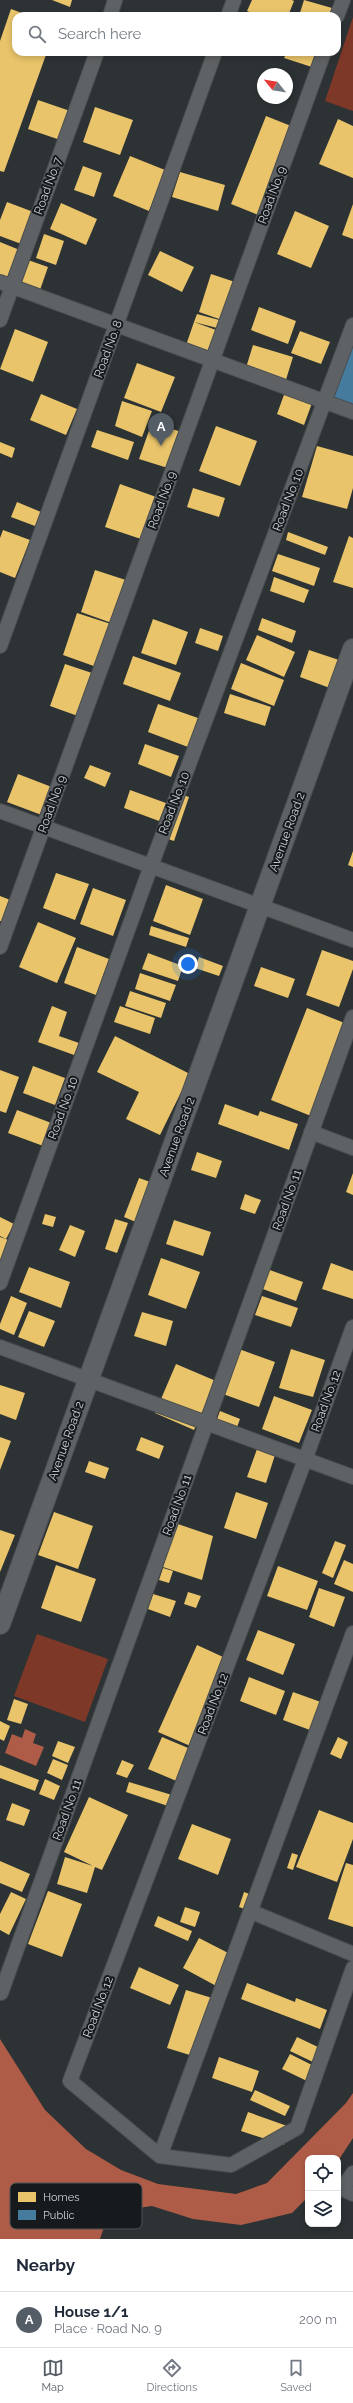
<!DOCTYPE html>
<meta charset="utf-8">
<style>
body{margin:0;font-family:Raleway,sans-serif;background:#f6f6f7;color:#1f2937}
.controls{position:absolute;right:12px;bottom:12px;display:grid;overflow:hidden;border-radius:8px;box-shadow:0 2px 6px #0003}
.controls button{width:36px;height:36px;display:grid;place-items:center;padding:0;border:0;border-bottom:1px solid #e0e1e3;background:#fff;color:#1f2937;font:20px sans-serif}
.compass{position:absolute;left:257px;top:68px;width:36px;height:36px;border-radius:50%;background:#fff;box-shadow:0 2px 6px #0003;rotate:300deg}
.you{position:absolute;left:188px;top:964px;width:14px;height:14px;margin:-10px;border:3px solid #fff;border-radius:50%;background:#1a73e8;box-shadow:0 0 0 6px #1a73e833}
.badge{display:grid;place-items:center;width:26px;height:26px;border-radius:50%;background:#545c65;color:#fff;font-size:13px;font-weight:700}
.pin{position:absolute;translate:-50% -33px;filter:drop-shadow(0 1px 2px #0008)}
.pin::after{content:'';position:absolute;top:21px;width:14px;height:12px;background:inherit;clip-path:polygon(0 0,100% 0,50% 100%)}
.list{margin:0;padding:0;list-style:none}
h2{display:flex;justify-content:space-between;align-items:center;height:52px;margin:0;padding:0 16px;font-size:17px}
h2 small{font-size:13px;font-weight:400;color:#747a83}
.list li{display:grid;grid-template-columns:26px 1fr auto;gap:12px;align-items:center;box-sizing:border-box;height:56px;padding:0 16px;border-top:1px solid #e0e1e3}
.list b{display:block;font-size:15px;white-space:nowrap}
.list p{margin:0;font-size:13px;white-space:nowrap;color:#747a83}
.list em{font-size:13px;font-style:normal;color:#747a83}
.icon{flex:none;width:22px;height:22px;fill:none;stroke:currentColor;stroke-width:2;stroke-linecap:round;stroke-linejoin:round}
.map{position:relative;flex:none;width:353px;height:2239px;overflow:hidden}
.search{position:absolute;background:#fff;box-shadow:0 2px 6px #0003;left:12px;right:12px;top:12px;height:44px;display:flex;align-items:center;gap:10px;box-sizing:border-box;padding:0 14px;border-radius:12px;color:#747a83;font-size:15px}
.sheet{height:108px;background:#fff}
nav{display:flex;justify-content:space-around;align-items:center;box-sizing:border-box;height:56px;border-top:1px solid #e0e1e3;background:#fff;font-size:11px;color:#747a83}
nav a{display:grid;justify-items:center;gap:2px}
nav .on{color:#545c65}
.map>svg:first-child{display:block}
</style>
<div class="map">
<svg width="353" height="2239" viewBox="0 0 353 2239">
<rect width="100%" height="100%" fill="#2d3234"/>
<!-- green -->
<path fill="#7e3827" d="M353,17v94l-28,-10z
M37,1634l71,25 -23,63 -71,-26z"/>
<!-- water -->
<path fill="#ae5c47" d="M25,1729l11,5 -3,9 11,4 -8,19 -31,-13 7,-19 10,4z
M0,2039l45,71 41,39 35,21 37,14 78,10 31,-11 79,-80 7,-10v45l-15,23v-3h-30v39l-16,16 -51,12 -48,-6 -41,-13 -28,4 -19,14 -5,15h-100z"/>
<!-- homes -->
<path fill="#e9c46a" d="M52,0h20l-2,7z
M252,0h40l2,1 -6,15h-30l-11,-5z
M304,0l35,10 -3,6h-37z
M11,9l19,7h-14v36h31l-43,120 -4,-1v-130z
M287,52h37l-6,17 -34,-11z
M38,100l38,13 -10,29 -38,-13z
M95,107l38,13 -13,35 -37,-13z
M266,116l35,14 -35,88 -35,-14z
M338,119l15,7v52l-34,-14z
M130,156l35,14 -16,41 -36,-15z
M83,166l19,7 -8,24 -20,-7z
M180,172l45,13 -7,26 -46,-14z
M7,202l37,14 -12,32 -32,-12v-16z
M61,203l36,16 -11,26 -36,-16z
M353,204v35l-11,-4z
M295,211l34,15 -18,42 -34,-14z
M44,234l20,7 -8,24 -20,-7z
M0,242l27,11 -15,39 -12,-4z
M160,251l34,16 -12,25 -34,-17z
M28,260l20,7 -8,23 -20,-7z
M211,274l24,8 -13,38 -23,-8z
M259,307l37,14 -8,23 -37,-14z
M197,314l26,7 -2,8 -27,-7z
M194,322l33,12 -10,29 -33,-12z
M15,329l33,13 -15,40 -33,-13z
M300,331l30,11 -9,22 -30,-11z
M253,345l40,12 -9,29 -40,-12z
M137,363l38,14 -14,35 -37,-14z
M285,392l27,11 -8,22 -27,-11z
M41,394l36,15 -11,26 -36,-15z
M122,401l30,10 -10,26 -27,-11z
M152,422l32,11 -13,36 -32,-10z
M216,426l41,15 -17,45 -41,-15z
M97,430l37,12 -6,18 -37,-13z
M0,442l15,6 -3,10 -12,-5z
M317,446l36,10v32l-6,21 -45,-12z
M120,484l39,14 -15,42 -39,-13z
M193,488l32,10 -6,19 -32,-10z
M17,502l24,10 -6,14 -24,-9z
M3,530l27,10 -15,38 -15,-6v-34z
M288,532l40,15 -3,8 -39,-15z
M349,536l4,2v50l-20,-6z
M278,554l42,14 -6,18 -42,-15z
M95,570l40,13 -15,43 -39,-14z
M274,577l35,13 -5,13 -34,-12z
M77,613l40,13 -15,43 -39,-14z
M262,618l34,13 -4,12 -34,-13z
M153,619l35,13 -12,33 -35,-12z
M200,628l23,8 -5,15 -23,-8z
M257,635l38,17 -11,25 -38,-17z
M309,650l39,13 -10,28 -38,-14z
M133,656l48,17 -11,28 -47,-17z
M241,663l43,17 -10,26 -43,-17z
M65,664l39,13 -15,43 -39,-14z
M230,694l41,13 -6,19 -41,-13z
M158,704l40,14 -10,29 -40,-15z
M145,744l34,12 -8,21 -33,-13z
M90,765l21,8 -6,14 -21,-9z
M18,774l39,15 -10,28 -40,-15z
M130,790l36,13 -7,18 -35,-13z
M180,794l9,3 -15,44 -9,-3z
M353,851v16l-5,-2z
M56,873l33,11 -14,36 -32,-12z
M166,885l37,14 -13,36 -37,-14z
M93,888l33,12 -13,36 -33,-12z
M0,896l13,5 -9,21 -4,-1z
M38,922l38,16 -19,45 -38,-16z
M151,926l38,12 -3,9 -37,-12z
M77,947l32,12 -13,36 -32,-12z
M322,950l31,11v8l-14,38 -33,-12z
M148,953l35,13 -5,15 -36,-12z
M199,957l24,9 -4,10 -24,-8z
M261,967l34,12 -7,19 -34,-12z
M140,973l36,12 -6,16 -35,-12z
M130,991l36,12 -5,15 -36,-12z
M52,1006l15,6 -8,24 20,7 -5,12 -36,-13z
M120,1006l35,12 -5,16 -36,-12z
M307,1008l40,16 -36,92 -40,-16z
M115,1036l75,38 -30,61 -34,-16 13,-27 -42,-20z
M33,1066l32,12 -10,27 -32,-12z
M0,1070l19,7 -13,36 -6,-2z
M225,1104l33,12 2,-5 38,13 -9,26 -71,-26z
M17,1110l37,14 -8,23 -38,-14z
M197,1152l25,9 -6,17 -25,-8z
M353,1173v22l-7,-3z
M139,1178l14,5 -15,40 -14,-6z
M245,1194l16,6 -6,14 -15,-5z
M45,1214l11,3 -3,10 -11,-3z
M0,1217l14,7 -8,15 -6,-3z
M115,1219l13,4 -11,30 -12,-4z
M174,1220l37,12 -8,24 -37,-12z
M70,1225l15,6 -10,26 -16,-7z
M0,1237l14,5 -14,37z
M161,1258l39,14 -14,37 -38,-14z
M331,1263l22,8v28l-31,-10z
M29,1267l41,15 -9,26 -42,-16z
M267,1269l36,13 -7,19 -36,-13z
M11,1296l16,7 -13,32 -14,-6v-5z
M262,1296l36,12 -7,19 -36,-12z
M29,1311l26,10 -11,26 -26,-10z
M142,1312l31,9 -7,25 -32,-10z
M239,1349l36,13 -16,45 -36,-13z
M291,1349l34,11 -12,37 -34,-9z
M176,1364l40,17 -22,49 -39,-17z
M0,1385l25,8 -9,27 -16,-6z
M274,1396l38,14 -13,33 -37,-14z
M220,1411l20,8 -4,11 -20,-8z
M0,1437l11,4 -11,29z
M141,1437l23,9 -5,13 -23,-9z
M257,1449l18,6 -9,28 -19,-6z
M89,1461l20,7 -4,11 -20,-7z
M236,1492l32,11 -12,36 -32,-11z
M54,1512l39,14 -15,43 -40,-14z
M172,1522l41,14 -11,44 -39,-13 7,-23z
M0,1530l15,5 -15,37z
M335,1541l11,4 -13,33 -11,-5z
M344,1560l9,4v28l-19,-8z
M56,1565l40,14 -15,43 -40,-14z
M278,1566l40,15 -11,29 -40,-14z
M163,1568l10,3 -4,12 -10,-3z
M319,1588l26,9 -11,30 -25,-10z
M188,1592l13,4 -5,12 -12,-4z
M153,1594l23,7 -6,16 -22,-8z
M258,1630l37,14 -12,31 -37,-15z
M197,1645l37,17 -39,86 -37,-16z
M249,1677l36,14 -9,24 -36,-14z
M293,1692l36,13 -11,28 -35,-13z
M14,1699l14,5 -7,20 -14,-4z
M0,1721l10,5 -6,15 -4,-2z
M162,1737l38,16 -14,32 -38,-16z
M338,1737l10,5 -7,17 -11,-5z
M58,1741l17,6 -7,16 -16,-7z
M53,1759l15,6 -6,15 -15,-7z
M122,1760l12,5 -7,13 -11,-4z
M0,1765l39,15 -4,11 -35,-13z
M45,1779l15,7 -6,14 -15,-6z
M129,1782l43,13 -4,11 -42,-14z
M89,1797l39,18 -26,55 -7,-3 -8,26 -30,-9 8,-27 28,9 -29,-14z
M12,1803l18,7 -6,16 -18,-6z
M319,1810l34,13v16l-16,43 -41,-15z
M192,1824l39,15 -13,36 -40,-16z
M292,1853l6,2 -5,15 -6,-2z
M0,1861l30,13 -8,18 -22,-9z
M346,1863l7,2v62l-25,-8z
M48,1891l34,13 -20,53 -34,-13z
M11,1892l15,7 -17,36 -9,-5v-16z
M244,1892l14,5 -5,15 -14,-5z
M185,1907l15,5 -5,15 -15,-5z
M158,1916l34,15 -4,10 -34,-15z
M199,1938l37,19 -16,31 -37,-20z
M139,1967l40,18 -9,20 -40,-17z
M247,1983l48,19 1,-4 31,12 -7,19 -79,-30z
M186,1990l26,8 -19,58 -26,-8z
M297,2037l23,11 -7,14 -23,-11z
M290,2054l24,12 -7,15 -25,-12z
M219,2057l40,14 -7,21 -40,-14z
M255,2090l35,16 -5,10 -35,-16z
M248,2112l42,15 -6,18 -43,-14z"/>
<!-- public -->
<path fill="#457b9d" d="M353,342v64l-21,-7z"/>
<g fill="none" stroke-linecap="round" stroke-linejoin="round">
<!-- street casing -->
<g stroke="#4a4e50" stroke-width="16">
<path id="street" d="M110,16l5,-16
M228,16l6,-16
M337,16l6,-16
M0,282l353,130
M0,320l97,-268
M0,646l215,-594
M0,811l353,129
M0,947l324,-895
M311,1132l42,16
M0,1283l151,-417 202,-541
M353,1327l-48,133 -235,621 90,75 71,9 66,-37 56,-160
M0,1347l353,130
M252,1912l101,42
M1,1993l352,-976
M160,2156l193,-523
M353,2173l-11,16 11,5"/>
</g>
<!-- secondary casing -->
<g stroke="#4a4e50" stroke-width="22">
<path id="secondary" d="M0,1624l353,-975"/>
</g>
<!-- street -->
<use href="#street" stroke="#5f6264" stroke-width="14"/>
<!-- secondary -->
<use href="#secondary" stroke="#5f6264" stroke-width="20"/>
</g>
<g text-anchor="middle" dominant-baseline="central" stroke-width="4" stroke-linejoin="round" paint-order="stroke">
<!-- street labels -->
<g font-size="12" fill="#cdd3d6" stroke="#161a1c">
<text transform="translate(48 186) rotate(-70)">Road No. 7</text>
<text transform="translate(272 195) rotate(-70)">Road No. 9</text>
<text transform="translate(108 349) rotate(-70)">Road No. 8</text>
<text transform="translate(162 500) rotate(-70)">Road No. 9</text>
<text transform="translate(288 500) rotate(-69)">Road No. 10</text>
<text transform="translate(174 803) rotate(-69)">Road No. 10</text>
<text transform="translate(52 804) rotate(-70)">Road No. 9</text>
<text transform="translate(287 832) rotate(-70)">Avenue Road 2</text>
<text transform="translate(63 1108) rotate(-70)">Road No. 10</text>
<text transform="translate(177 1137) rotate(-70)">Avenue Road 2</text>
<text transform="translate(287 1200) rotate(-70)">Road No. 11</text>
<text transform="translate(326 1401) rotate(-70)">Road No. 12</text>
<text transform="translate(66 1441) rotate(-70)">Avenue Road 2</text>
<text transform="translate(177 1505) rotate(-70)">Road No. 11</text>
<text transform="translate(213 1704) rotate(-69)">Road No. 12</text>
<text transform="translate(67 1810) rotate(-70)">Road No. 11</text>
<text transform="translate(98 2007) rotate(-69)">Road No. 12</text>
</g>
</g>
<!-- legend -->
<rect x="10" y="2183" width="132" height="46" rx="6" fill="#161a1c" stroke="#4d5254" stroke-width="1"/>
<rect x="18" y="2192" width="18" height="10" fill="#e9c46a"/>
<rect x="18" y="2210" width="18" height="10" fill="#457b9d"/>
<g font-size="11" fill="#cdd3d6">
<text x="43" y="2201">Homes</text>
<text x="43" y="2219">Public</text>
</g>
</svg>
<div class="controls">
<button><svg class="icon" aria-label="locate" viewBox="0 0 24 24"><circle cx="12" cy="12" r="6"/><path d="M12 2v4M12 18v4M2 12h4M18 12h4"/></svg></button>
<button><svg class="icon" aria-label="layers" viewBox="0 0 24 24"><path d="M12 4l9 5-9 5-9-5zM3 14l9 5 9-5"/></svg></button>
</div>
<svg class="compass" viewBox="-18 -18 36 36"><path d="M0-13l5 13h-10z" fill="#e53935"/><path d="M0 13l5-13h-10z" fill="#747a83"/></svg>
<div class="you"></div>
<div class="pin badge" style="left:161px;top:446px">A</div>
<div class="search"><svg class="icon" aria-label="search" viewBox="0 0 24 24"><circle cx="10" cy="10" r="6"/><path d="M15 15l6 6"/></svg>Search here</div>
</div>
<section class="sheet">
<h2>Nearby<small></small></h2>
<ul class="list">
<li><span class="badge">A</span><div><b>House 1/1</b><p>Place · Road No. 9</p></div><em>200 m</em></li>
</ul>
</section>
<nav>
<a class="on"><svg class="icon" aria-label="map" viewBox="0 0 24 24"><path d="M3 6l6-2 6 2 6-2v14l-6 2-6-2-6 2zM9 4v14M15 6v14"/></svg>Map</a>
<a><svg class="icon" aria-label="directions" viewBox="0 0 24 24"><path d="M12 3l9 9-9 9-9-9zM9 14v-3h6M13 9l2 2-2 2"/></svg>Directions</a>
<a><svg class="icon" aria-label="saved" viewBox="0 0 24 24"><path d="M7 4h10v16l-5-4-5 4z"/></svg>Saved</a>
</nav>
